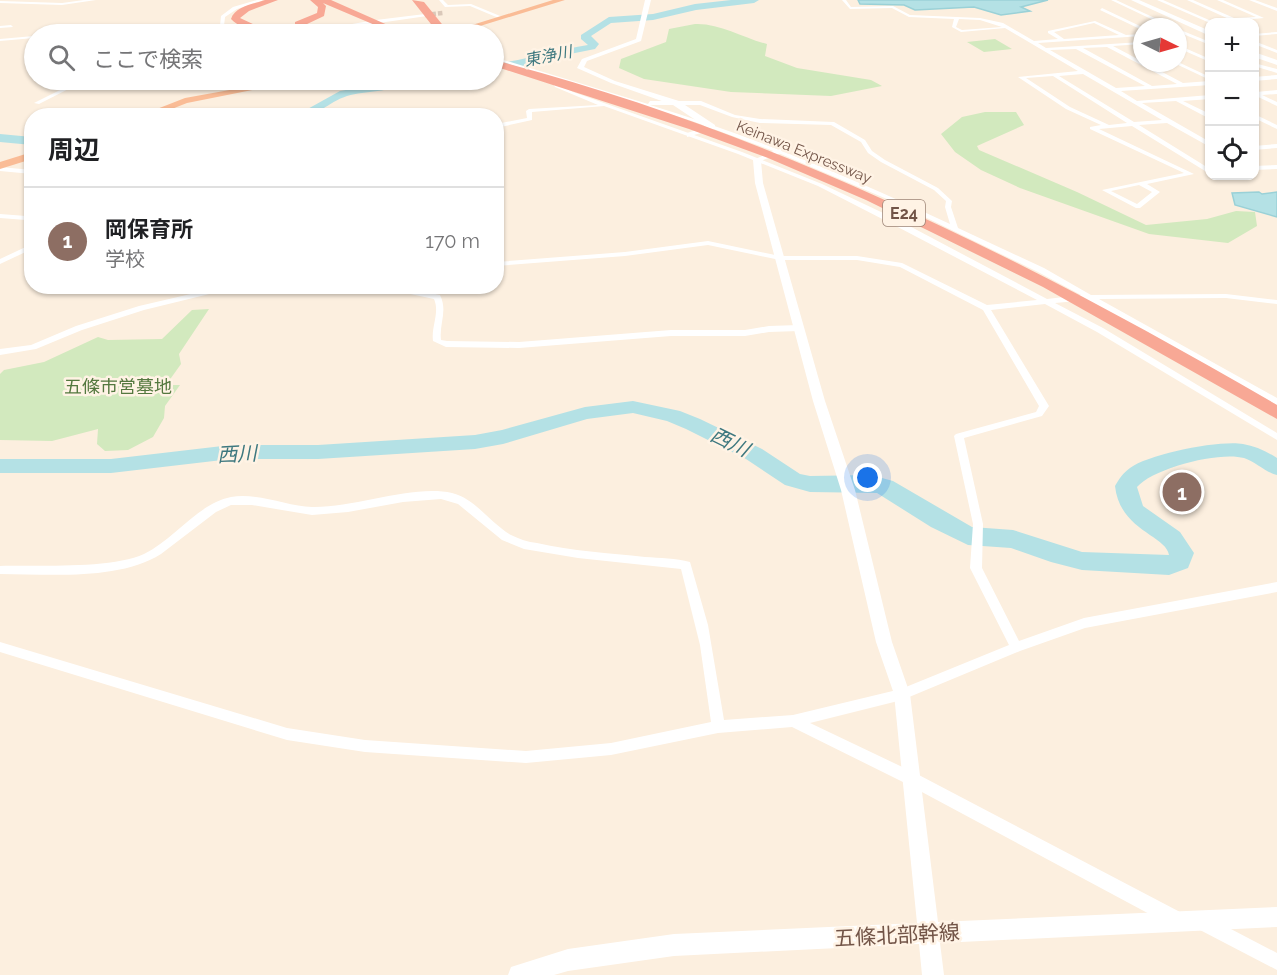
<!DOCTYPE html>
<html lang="ja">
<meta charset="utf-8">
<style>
body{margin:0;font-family:Raleway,"Noto Sans JP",sans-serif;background:#f6f6f6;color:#202124}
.controls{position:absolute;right:18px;top:18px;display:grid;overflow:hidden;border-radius:12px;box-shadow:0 2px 4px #0004}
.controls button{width:54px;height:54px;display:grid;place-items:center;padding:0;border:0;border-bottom:2px solid #e0e0e0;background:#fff;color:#202124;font:30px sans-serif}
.compass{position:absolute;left:1133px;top:18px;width:54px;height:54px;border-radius:50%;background:#fff;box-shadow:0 2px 4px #0004;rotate:95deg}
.you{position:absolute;left:868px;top:478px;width:21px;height:21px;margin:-15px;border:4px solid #fff;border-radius:50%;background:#1a73e8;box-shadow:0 0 0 9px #1a73e833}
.badge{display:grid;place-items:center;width:39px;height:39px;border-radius:50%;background:#db2777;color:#fff;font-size:20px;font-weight:700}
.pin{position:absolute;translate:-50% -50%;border:3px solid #fff;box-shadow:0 2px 6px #0006}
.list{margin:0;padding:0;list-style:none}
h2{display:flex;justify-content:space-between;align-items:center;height:78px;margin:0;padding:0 24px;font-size:26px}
h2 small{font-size:20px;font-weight:400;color:#757577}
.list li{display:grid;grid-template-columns:39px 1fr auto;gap:18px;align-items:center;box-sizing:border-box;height:108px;padding:0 24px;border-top:2px solid #e0e0e0}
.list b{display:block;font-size:22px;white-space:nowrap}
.list p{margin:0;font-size:20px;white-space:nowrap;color:#757577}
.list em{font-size:20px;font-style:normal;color:#757577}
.icon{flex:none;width:33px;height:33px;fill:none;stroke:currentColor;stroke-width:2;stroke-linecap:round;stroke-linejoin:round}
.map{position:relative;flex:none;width:1277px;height:975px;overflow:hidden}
.search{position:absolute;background:#fff;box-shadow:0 2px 4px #0004;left:24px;top:24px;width:480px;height:66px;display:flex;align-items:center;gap:15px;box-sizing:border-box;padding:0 21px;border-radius:33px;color:#757577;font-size:22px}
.panel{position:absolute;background:#fff;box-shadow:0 2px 4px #0004;left:24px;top:108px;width:480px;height:186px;border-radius:24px}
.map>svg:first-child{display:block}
</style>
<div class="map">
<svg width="1277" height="975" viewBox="0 0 1277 975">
<rect width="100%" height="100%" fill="#fcefdf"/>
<!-- green -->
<path fill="#d2e9be" d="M695,24c25,-1 48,14 72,20l-2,12 32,12 74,12 11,6 -51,10 -100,-4 -87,-13 -25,-11 2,-9 45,-17 3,-13z
M995,39l17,10 -28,3 -17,-10z
M985,112h31l8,13 -47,21 2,4 98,42 69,33 61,-6 29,-8 19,1 2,14 -29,17 -79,-9 -129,-46 -39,-18 -26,-18 -14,-18 21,-17z
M209,309l-30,45 2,10 -15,21h14l-15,21 -1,12 -11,19 -25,13 -23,1 -8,-7 1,-15 -46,12 -52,-1v-66l4,-4 40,-8 54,-25 10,3 54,-1 30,-29z"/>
<!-- water -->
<path fill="#b4e1e5" stroke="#9ad1d7" stroke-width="1.5" d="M858,0h190l-27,7 9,4 -29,4 -27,-8 -59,3 -11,-5 -44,-1z
M1259,192l3,2 15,-2v25l-42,-12 -3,-12z"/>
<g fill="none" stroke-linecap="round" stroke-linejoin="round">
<!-- river -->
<path fill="#b4e1e5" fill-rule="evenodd" d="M731,0h28l-5,3 -58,7 -43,10 -42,3 -20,13 8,8 -4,5 -50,10 -23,8 -28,3v-6c31,-4 62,-14 94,-19l-7,-6v-4l28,-18 44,-3 42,-10z
M391,80h15c-16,14 -40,10 -59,16 -21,7 -26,20 -52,20l45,-25 40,-7z
M0,134l32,3v8l-32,-3z
M633,401l47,10 20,8 62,30 38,25 10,2 61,-1 22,6 79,46 41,3 69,22 87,3c-3,-20 -49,-24 -54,-69 4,-7 8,-13 15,-18 19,-14 89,-28 113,-24 12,2 23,7 34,14v17c-12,-3 -21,-13 -33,-17 -24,-7 -91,10 -107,29l6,19 37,26 14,21 -6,15 -19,7 -87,-5 -31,-8 -40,-14 -43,-3 -37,-18 -54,-34 -67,-1 -25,-7 -39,-26 -60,-30 -19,-8 -34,-8 -46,6 -84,25 -28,5 -157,10h-87l-120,14h-111v-14h111l120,-14h87l157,-10 27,-5 83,-23z"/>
<!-- minor-tunnel -->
<path stroke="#dac8b9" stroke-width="4.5" stroke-dasharray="4.5 2" stroke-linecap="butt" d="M425,15l18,-2"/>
<!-- minor -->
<path fill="#fff" fill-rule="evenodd" d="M84,0h12l-34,5 -62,-2v-2l62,2z
M257,0h7l-27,9 -12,8 -1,9 45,7 2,1 -50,-6h-75l-62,6h-11l73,-8h74l1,-10 12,-9z
M439,0h4l5,5 23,-1 34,14 -4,1 -31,-13 -25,1z
M842,0h4l5,7 42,-1 17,9 70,3 23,5 31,18 24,-2 -10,-6v-2l47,-10 31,14 16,-1v2l-104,7 8,5 96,-6v2l-29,2 70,37 27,-2v4l-89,6 16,10 73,-6v4l-27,2 27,13v5l-34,-18 -34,2 68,39v5l-43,-24 -28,2 71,44v5l-78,-48 -33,3 95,45 -47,10 13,8 -20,16h-4l-34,-18 82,-17 -94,-44v-2l11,-2 -35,-16 -48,-32 60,-6 -73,-43 -44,4 -9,-5 2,-8 -45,-2 -17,-9 -42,1zM959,19l21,1 22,7 -40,3 -6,-3zM1094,23l25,12 -55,4 -10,-7zM1107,47l70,37 -25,2 -69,-38zM1076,49l69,37 -29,2 -66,-38zM1083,74l79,46 -28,2 -75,-46zM1053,76l74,47 -18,2 -39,-18 -44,-29zM1139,185l13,7 -15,12 -26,-13z
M1111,0h5l58,27h-6z
M1157,0h6l46,20 20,-1 -42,-19h6l41,18 22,-1 -39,-17h6l41,18 -54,5z
M1249,0h6l22,8v3z
M1102,8l40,19v3l-42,-20z
M425,14l2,2 -117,17 -18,1 84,-14z
M11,25l2,2 -13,1v-2z
M1178,29l32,13v3l-32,-13z
M1277,32v2l-23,2v-2z
M34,36v2l-34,3v-2z
M1254,41l23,9v3l-23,-9z
M1178,45l32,14v3l-32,-14z
M494,57l154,47 2,-3h51l34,14 25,4 74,3 31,18 7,11 13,9 53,28 14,13 -1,6 7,21 86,40 47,27 135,-1 51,6v4l-51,-6 -127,1 178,99v7l-189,-105 -33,3 48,25 174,105v7l-180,-108 -52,-28 -54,6 58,96 -7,10 -78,22 19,86 -1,44 37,73 65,-23 193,-36v10l-192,36 -65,23 -118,49 -92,23 107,51 263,138 2,6 -2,6 -6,2 -6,-2 -261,-140 -115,-57 -74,6 -107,22 -85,8 -161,-11 -78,-12 -287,-88v-10l287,86 78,12 161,11 85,-8 100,-21 -11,-77 -19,-76 -103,-11 -54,-9 -22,-9 -44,-36 -17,-5 -38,3 -55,10 -36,3 -60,-10h-21l-15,7 -55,42c-43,27 -112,20 -161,20v-8c37,-1 112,3 144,-12 31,-15 53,-50 87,-57 25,-5 56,9 81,10 43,1 101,-23 140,-14 24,6 38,30 59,42 8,4 17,7 26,8 35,8 72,10 108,14 15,1 31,1 45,5l18,63 16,95 69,-5 108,-26 108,-44 -39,-77 3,-44 -19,-88 2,-2 80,-22 3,-6 -56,-96 -83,-43 -43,-7h-77l-72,-15 -83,11 -129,10v-4l129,-10 83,-11 72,15h77l45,7 85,42 50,-5 -143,-75 -76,-39 -80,-32 -134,-48 -72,6v8l-36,8v-4l31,-6 -1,-7 3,-2 69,-4 -43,-18 -7,-10 -54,-18zM555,79l137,42 84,31 118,50 144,70 43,23 -34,4 -147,-78 -78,-37 -80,-32 -169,-60 -14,-7zM650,105h50l32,12 28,6 71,2 30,17 7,11 13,9 53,28 12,11 -1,6 5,17c-98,-46 -197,-88 -300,-119z
M1178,62l32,15v3l-36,-17z
M1254,63l23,6v4l-23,-7z
M1277,75v4l-23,2v-4z
M80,80h6l-47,24 -5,-1z
M1277,90v4l-15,1 15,7v4l-23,-11 2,-3z
M1254,114l23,11v4l-23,-11z
M1277,144v4l-23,2v-4z
M1277,165v4l-23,1v-4z
M0,167l32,3v4l-32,-3z
M0,214l26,2 4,2 -4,2 -26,-2z
M32,244v5l-32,15v-5z
M225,286h17l-98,24 -62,20 -46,19 -36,6v-6l31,-4 45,-19 63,-20z
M398,286h8l1,2 33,7c8,16 -1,28 1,45l6,1 72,1 152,-12h74l24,-4 30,-1 4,3 -4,3 -30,1 -24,4h-74l-152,12 -73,-1 -13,-6c-2,-15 7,-28 1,-42l-33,-7z
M1206,916l71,37v17l-77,-40 -2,-6 2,-6z"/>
<!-- tertiary -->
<path fill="#fff" fill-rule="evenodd" d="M645,0h6l-10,41 -54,20 -3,6 31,14 64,20 36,24v4l-28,8v-4l19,-6 -33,-22 -62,-22 -34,-15 5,-9 54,-20z
M778,149h3v4l-20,8 2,22 62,218 30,89 37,152 18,52 28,228 339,-15v20l-337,16 4,32h-22l-3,-31 -245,12 -106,15 -14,4h-46l3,-8 57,-18 106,-15 243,-11 -23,-229 -18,-52 -35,-152 -28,-89 -58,-218 -2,-23z"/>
<!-- secondary -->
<path fill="#fff" fill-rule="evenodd" d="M1131,0h8l71,31v5z
M1254,52l23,8v5l-23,-8z"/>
<!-- trunk -->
<path fill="#fabc96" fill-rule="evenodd" d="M553,0h12l-111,34h-11z
M286,80h17l-116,23 -33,13h-15l46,-18z
M32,152v7l-32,10v-7z"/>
<!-- motorway -->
<path fill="#f8a895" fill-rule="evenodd" d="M265,0h13l-29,11 -9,7 15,7 40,1v-4l22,-9 1,-6 -8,-7h21l77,34h-12l-73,-31 3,3 -2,10 -19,9h43l37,9c-18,2 -37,-5 -55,-5 -31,-1 -75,14 -99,-10 4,-13 23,-15 34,-19z
M412,0l12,2 26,32 -12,-1z
M494,60c279,72 535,201 783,345v14l-234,-132 -177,-87 -98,-42 -79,-29 -195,-63z"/>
</g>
<g text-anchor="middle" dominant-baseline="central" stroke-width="5" stroke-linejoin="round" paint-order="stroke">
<!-- far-street labels -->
<g font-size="15" fill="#725447" stroke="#fff3e5">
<text transform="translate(804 152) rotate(22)">Keinawa Expressway</text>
</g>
<!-- far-water labels -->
<g font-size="16" font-style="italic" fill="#3e787f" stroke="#fff3e5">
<text transform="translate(548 56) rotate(-11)">東浄川</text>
</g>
<!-- shield labels -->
<rect fill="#fff3e5" stroke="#9c8476" stroke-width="1.5" x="883" y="200" width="42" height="26" rx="4.5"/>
<g font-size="16" font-weight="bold" fill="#725447">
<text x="904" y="213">E24</text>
</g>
<!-- park labels -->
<g font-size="18" fill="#54783f" stroke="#fff3e5">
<text x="118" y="386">五條市営墓地</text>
</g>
<!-- water labels -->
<g font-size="20" font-style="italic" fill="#3e787f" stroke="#fff3e5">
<text transform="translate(730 442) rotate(26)">西川</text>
<text transform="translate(237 454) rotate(-3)">西川</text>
</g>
<!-- near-street labels -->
<g font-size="21" fill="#725447" stroke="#fff3e5">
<text transform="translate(897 935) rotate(-3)">五條北部幹線</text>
</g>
</g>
</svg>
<div class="controls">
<button>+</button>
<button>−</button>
<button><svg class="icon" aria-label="locate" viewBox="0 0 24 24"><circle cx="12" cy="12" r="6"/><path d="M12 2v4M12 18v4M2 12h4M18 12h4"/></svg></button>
</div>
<svg class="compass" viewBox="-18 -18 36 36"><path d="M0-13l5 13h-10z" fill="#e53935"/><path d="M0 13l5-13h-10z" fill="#757577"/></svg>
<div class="you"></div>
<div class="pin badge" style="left:1182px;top:492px;background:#8d6e63">1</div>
<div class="search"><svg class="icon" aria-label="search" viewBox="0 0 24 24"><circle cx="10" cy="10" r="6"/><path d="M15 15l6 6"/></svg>ここで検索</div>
<section class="panel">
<h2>周辺<small></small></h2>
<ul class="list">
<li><span class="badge" style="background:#8d6e63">1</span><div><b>岡保育所</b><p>学校</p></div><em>170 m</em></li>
</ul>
</section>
</div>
